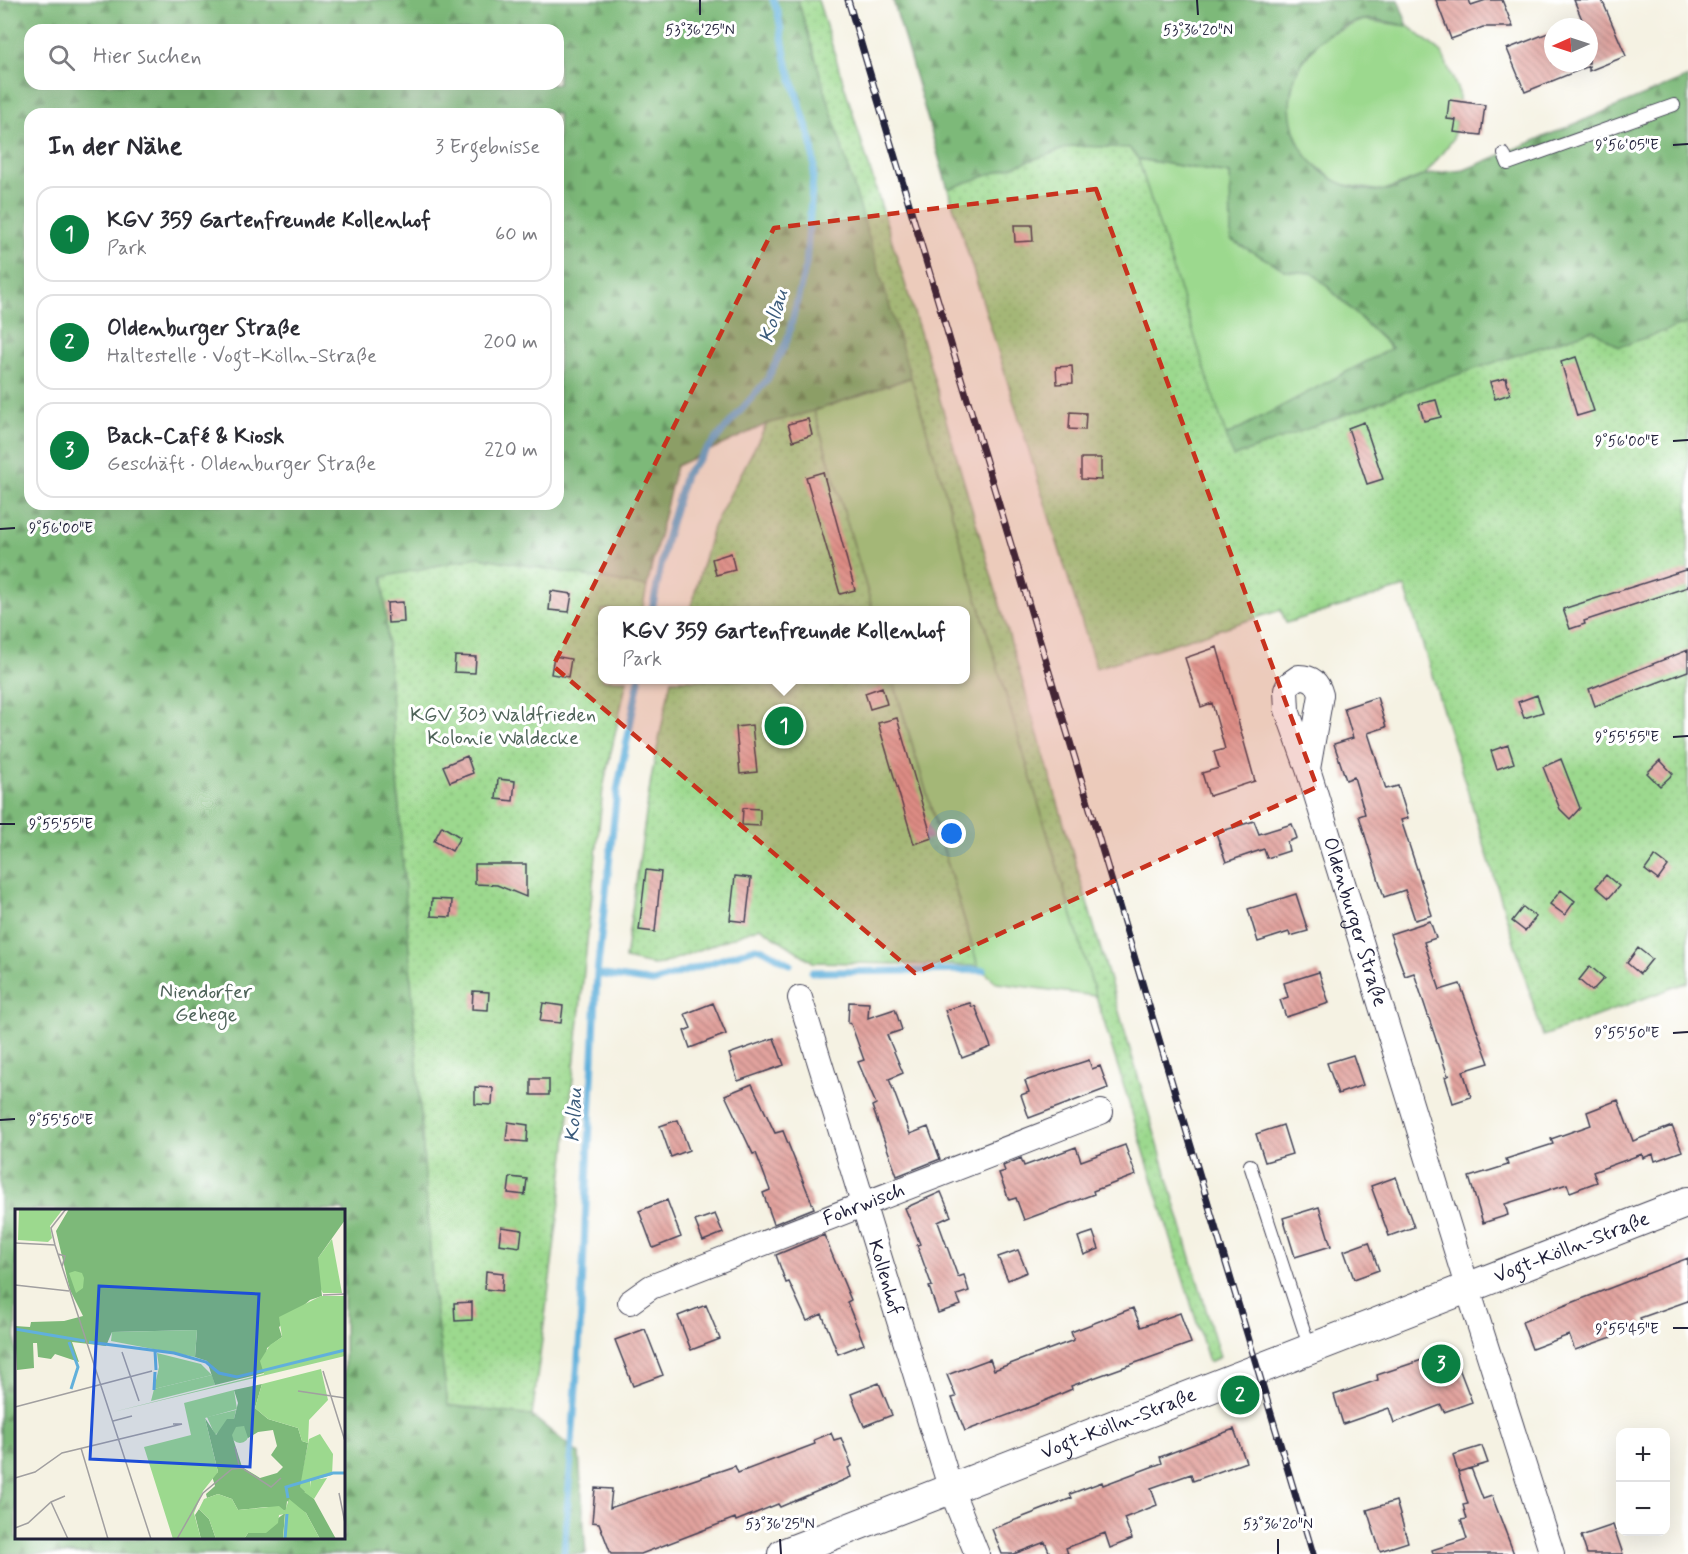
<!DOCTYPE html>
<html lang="de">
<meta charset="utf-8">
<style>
body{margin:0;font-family:Mynerve,sans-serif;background:#f2f2f3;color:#2b2b33}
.controls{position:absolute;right:18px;bottom:18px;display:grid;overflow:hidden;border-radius:12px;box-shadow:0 6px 24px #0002}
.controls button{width:54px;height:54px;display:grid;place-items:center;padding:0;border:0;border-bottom:2px solid #e1e1e2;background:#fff;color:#2b2b33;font:30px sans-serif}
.compass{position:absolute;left:1544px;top:18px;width:54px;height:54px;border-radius:50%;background:#fff;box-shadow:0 6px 24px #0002;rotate:267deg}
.you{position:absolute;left:952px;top:834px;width:21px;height:21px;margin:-15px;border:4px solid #fff;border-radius:50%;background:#1a73e8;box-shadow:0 0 0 9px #1a73e833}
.badge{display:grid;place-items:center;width:39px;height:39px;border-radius:50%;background:#0b8043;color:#fff;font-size:20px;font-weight:700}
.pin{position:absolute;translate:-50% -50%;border:3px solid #fff;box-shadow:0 2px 6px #0006}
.popup{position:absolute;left:598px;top:606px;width:372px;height:78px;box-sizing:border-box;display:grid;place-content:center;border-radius:12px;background:#fff;filter:drop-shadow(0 2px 4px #0005);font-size:20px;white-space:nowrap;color:#7c7c81}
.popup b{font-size:22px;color:#2b2b33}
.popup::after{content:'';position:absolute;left:50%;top:100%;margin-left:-12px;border:12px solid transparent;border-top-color:#fff}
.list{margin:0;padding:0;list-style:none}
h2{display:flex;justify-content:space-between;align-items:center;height:78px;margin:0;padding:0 24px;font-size:26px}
h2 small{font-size:20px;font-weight:400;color:#7c7c81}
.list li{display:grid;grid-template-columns:39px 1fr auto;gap:18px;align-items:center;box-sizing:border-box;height:96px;margin:0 12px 12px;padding:0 12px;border:2px solid #e1e1e2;border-radius:18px}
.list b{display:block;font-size:22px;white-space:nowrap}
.list p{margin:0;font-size:20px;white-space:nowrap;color:#7c7c81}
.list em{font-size:20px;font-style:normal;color:#7c7c81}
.icon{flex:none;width:33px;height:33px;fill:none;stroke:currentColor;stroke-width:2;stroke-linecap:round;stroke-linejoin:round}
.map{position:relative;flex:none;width:1688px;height:1554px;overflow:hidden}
.search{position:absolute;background:#fff;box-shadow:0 6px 24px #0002;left:24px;top:24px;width:540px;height:66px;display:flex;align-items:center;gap:15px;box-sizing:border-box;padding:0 21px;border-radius:18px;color:#7c7c81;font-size:22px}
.panel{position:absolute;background:#fff;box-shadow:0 6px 24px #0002;left:24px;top:108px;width:540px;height:402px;border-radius:18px}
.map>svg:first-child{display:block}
</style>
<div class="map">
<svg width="1688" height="1554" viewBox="0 0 1688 1554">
<defs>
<pattern id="forest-firs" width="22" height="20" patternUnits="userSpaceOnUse" patternTransform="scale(1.5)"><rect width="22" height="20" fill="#7db979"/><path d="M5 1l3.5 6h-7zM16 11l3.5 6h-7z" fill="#669664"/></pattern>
<pattern id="park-dots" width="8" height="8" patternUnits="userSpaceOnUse" patternTransform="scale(1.5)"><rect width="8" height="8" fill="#9cd98e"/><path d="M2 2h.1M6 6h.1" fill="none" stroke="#86ba7b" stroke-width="1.8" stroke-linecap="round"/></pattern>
<pattern id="building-back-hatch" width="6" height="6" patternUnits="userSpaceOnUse" patternTransform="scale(1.5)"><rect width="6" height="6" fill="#e2a39e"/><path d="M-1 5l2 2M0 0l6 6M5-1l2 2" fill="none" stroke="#b78482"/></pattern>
</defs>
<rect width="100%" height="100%" fill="#fff"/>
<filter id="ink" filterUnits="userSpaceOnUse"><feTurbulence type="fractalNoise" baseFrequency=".0167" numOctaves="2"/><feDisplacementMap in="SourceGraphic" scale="12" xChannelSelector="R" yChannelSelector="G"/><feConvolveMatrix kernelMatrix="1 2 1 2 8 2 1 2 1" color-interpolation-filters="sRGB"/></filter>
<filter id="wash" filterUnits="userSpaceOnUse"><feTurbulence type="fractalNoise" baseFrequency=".008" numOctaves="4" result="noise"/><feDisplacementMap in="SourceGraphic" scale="24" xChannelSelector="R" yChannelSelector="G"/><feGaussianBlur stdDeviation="1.35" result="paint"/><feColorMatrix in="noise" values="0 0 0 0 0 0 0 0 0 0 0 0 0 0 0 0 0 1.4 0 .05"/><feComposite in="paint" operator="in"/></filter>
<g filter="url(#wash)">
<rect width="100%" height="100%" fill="#f5f2e3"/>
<!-- grass -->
<path fill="#9cd98e" stroke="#5f7e64" stroke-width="1.5" d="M1364,20l44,6 34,27 17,40v8l-12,18 9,1 -3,19 -28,36 -43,16 -43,-7 -36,-29 -15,-42 7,-41 28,-36z
M1138,159l92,15 57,97 26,2 79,76 -167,87z
M912,377l184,619 -99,-13 -19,-17 -85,-286h73v-70h-93l-59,-199z"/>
<!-- forest -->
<path fill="url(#forest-firs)" stroke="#506e5a" stroke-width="1.5" fill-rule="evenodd" d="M0,0h798l114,377 -98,34 -47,13 -91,42 -29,121 -169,-30 -95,20 50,713 15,115 84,11 47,38 7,100h-586zM30,30h528v54h-528zM30,114h528v390h-528zM16,1210h328v328h-328z
M893,0h505l10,26c-13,-2 -33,-9 -46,-6 -106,26 -90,169 18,171 14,0 30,-11 43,-15 13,-4 28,-5 41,-6l224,-93v246l-69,24 -26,-17 -182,60 -178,67 -8,-21 167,-88 -79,-75 -26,-2 -56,-31 -1,-66 -92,-15 -9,-11 -56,-2 -125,43z"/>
<!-- park -->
<path fill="url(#park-dots)" stroke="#5f7e64" stroke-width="1.5" d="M798,0h20l108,352 294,1005 -11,5 -113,-366z
M1073,146l56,2 9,11 95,298 178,-67 182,-60 26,17 69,-24v659l-145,54 -138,-449 -119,36 -5,-13 -185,58 -148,-479z
M814,411l59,199h-183l23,-83 54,-103z
M478,557l169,30 -5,23h-40v70h25l-24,108 -43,414 -28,214 -84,-11 -15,-115 -50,-713z
M671,680h222l85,286 -165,-4 -53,-35 -98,37 -10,1 -27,-6 26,-180z"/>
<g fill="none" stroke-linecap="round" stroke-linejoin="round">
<!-- stream -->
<path stroke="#61b0db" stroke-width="7" d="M652,610l14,-70 19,-65 82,-95 20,-39 19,-76 8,-100 -2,-21 -26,-84 -8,-47 -5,-13
M812,972l172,-2
M597,974l56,8 102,-34 8,1 27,15
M564,1554l16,-223 17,-357 20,-183 22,-111"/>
</g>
<g id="blocks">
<!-- building -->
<path fill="url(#building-back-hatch)" d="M1436,0h33l2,5 15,-5h16l11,27h-30l-32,12z
M1574,0h28l24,56 -37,15v-5l-64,26 -18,-43 46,-18v32h36v-36h-4z
M1449,100l36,5 -4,30 -27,-3 2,-12 -9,-1z
M1014,225h18l1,16 -18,1z
M1576,357l18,54 -17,5 -16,-54z
M1072,366l1,17 -16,1 -1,-17z
M1506,378l4,16 -15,5 -5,-17z
M1436,400l5,17 -17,4 -5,-17z
M1070,412l16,1 -1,17 -16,-1z
M808,419l4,16 -19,6 -5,-17z
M1364,422l19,57 -16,5 -19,-56z
M1081,458h20v22l-20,-1z
M823,472l32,118 -15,4 -34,-117z
M731,553l4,17 -19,5 -4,-16z
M1688,569v18l-104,34 1,3 -15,5 -7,-20z
M551,591l21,3 -3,18 -20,-2z
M403,602l1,20 -16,1 -1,-20z
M1217,647l38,134 -46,15 -7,-23 17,-5 -5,-16 11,-3 -13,-46 -11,4 -16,-49z
M1688,650v21l-93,35 -6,-17z
M455,656l21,1 -1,16 -21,-1z
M554,656l17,3 -3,18 -17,-3z
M882,687l5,17 -17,5 -5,-16z
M1537,695l6,17 -19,6 -6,-16z
M1377,697l9,30 -18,6 18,56 12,-3 10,32 -7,2 31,95 -17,5 -10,-30 -21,7 -25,-81 6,-2 -11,-37 -8,3 -12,-36 19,-6 -9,-30z
M897,718l35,120 -18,6 -36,-121z
M752,725l5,47 -17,2 -4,-47z
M1508,745l6,18 -17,6 -6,-18z
M467,756l6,17 -23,9 -7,-16z
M1561,759l19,49 -10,11 -10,-10 -17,-42z
M1660,760l13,14 -13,12 -13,-13z
M498,779l17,2 -2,20 -17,-2z
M743,808l17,1v17l-18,-1z
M1254,821l5,13 33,-10 5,14 -10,4 2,9 -22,7 -3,-9 -38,13 -10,-29z
M442,826l18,11 -8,14 -18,-10z
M1655,856l13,10 -10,14 -13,-10z
M475,864h51v33l-29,-12 -22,-1z
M646,870l15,2 -6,60 -16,-2z
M1606,875l13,11 -10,12 -13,-11z
M735,876l16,2 -5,44 -16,-2z
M1561,890l14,11 -10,14 -15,-11z
M1296,894l12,37 -18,5 -1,-4 -31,10 -10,-33z
M432,899l20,1 -1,17 -20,-1z
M1523,907l13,10 -11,14 -13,-10z
M1430,921l6,17 -12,4 16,48 20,-6 29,79 -26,8 8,26 -18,6 -8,-26 5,-2 -2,1 -34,-103 -9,3 -15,-42z
M1638,948l14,11 -12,15 -13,-11z
M1590,966l14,12 -12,13 -13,-11z
M1319,972l10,31 -43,14 -6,-17 8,-3 -4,-14z
M473,991l16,1 -1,18 -16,-1z
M849,1002l20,1 -1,15 27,-9 7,21 -15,5 16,38 -14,6 21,55 18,-7 12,32 -43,17 -25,-70 4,-2 -18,-42 6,-2 -13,-36 -3,-1z
M543,1003l20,3 -2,17 -21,-2z
M713,1003l13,31 -36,14 -6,-17 7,-3 -6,-14z
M970,1003l2,4 3,-1 16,41 -29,11 -17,-48z
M774,1038l10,27 -46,16 -9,-27z
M1353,1055l10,30 -25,9 -11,-31z
M1089,1060l3,9 8,-3 8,22 -79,30 -8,-23 8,-3 -4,-11z
M531,1079h18v16h-18z
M752,1084l23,49 8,-2 31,77 -40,16 -11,-31 7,-3 -14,-37 -3,1 -28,-59z
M475,1087l18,1 -1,17 -17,-1z
M1618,1100l15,41 39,-15 10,25 -27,10 -2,-7 -10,4 -1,-4 -49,18 4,10 -27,10 -3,-8 -62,20 3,11 -25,8 -14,-46 39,-12 -2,-6 47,-15 -2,-5 40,-14 -4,-13z
M678,1120l11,30 -18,7 -11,-31z
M508,1122l20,3 -1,17 -21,-2z
M1283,1125l9,29 -27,8 -9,-28z
M1125,1145l11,30 -43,16 1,3 -70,26 -8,-22 -7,2 -10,-27 6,-2 -2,-5 18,-8 3,8 52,-19 5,14z
M510,1177l17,2 -2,16 -17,-2z
M1396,1177l18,50 -25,9 -18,-50z
M941,1192l10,24 -13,6 20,55 6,-2 5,16 -12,4 4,10 -23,8 -9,-26 3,-1 -15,-41 3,-1 -15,-36z
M667,1200l14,37 -28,11 -14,-37z
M1319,1207l12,39 -36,11 -12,-39z
M715,1214l8,19 -20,8 -8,-20z
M501,1227l21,3 -2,17 -21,-3z
M1093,1232l6,17 -15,6 -6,-18z
M824,1235l27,65 -4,2 17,42 -26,10 -16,-40 -15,7 -18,-39 -3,1 -10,-28z
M1369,1242l10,28 -25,9 -10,-28z
M1018,1250l9,22 -19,8 -10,-23z
M1688,1258v43l-48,17 3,8 -68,24 -6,-15 -37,14 -10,-27z
M486,1271l17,2 -1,18 -17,-2z
M472,1302v18l-17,1 -1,-18z
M706,1305l14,34 -29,11 -13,-34z
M1133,1308l8,19 39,-14 11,30 -120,43 1,3 -37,16 -70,26 -13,-33 4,-1 -9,-22 43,-16 4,11 80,-30 -3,-8z
M645,1329l18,46 -30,11 -18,-46z
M1452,1350l20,52 -28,10 -3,-7 -47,18 -5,-15 -46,16 -9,-29 44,-15 -1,-5z
M879,1383l13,32 -28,11 -13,-32z
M1234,1429l12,33 -53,19 -2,-7 -40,14 6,17 -33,13 8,21 -22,9 -5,-15 -39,15 2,6h-18l-5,-12 -31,12h-12l-10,-25 80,-31 -2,-4 32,-12 1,3 59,-22 -2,-6z
M831,1433l3,7 7,-2 11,28 -4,2 3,9 -71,30 -2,-3 -42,17 -1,-3 -94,36h-30l-12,-31 -7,-1 3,-34 17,1 -2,19 125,-42 3,7 77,-29 -1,-4z
M1482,1446l6,17 -30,9 -5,-17z
M1471,1468l12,31 9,-3 22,58h-81l-1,-4 35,-11 -6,-19 6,-1 -4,-14 5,-1 -10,-32z
M1396,1501l12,41 -28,9 -13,-41z
M1613,1525l10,29h-36l-6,-18z"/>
</g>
</g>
<g filter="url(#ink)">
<use href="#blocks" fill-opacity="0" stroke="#424154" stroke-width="1.5"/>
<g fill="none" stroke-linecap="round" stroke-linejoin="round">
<!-- service casing -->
<g stroke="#424154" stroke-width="14">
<path id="service" d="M1504,154l4,10 166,-59
M1250,1165l60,184"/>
</g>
<!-- minor casing -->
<g stroke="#424154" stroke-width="26">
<g id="minor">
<path id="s1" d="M1308,769l-21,-59 -1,-20 3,-6 10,-7c14,0 19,6 22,18l-13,74 159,517 85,268"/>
<path id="s2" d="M800,998l150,489 27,67"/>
<path id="s3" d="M630,1302l21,-15 450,-175"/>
</g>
</g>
<!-- tertiary casing -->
<g stroke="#424154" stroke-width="32">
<g id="tertiary">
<path id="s4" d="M783,1554l905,-352"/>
</g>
</g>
<!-- service -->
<use href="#service" stroke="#fff" stroke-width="12"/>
<!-- minor -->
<use href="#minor" stroke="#fff" stroke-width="24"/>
<!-- tertiary -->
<use href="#tertiary" stroke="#fff" stroke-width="30"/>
<!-- rail casing -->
<g stroke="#22223b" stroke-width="7">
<path id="rail" d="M848,0l465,1554"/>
</g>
<!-- rail -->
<use href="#rail" stroke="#fff" stroke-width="4.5" stroke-dasharray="14" stroke-linecap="butt"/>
</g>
</g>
<!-- marked area -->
<path fill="#c8321e" fill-opacity="0.2" stroke="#c8321e" stroke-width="4.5" stroke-dasharray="12 8" stroke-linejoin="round" d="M1096,189l221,598 -402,186 -362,-307 221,-438z"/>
<!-- ticks -->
<path fill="none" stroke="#22223b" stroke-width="2" d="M700,0v15M1197,0l1,15M1673,145l15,-1M1673,441l15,-1M0,529l15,-1M1673,737l15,-1M0,824h15M1673,1033l15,-1M0,1120l15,-1M1673,1328h15M780,1539l1,15M1278,1539v15"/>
<g text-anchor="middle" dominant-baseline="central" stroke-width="6" stroke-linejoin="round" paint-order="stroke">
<!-- park labels -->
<g font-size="20" fill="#4d6258" stroke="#fff">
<text x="503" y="715">KGV 303 Waldfrieden<tspan x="503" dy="23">Kolonie Waldecke</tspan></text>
<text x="206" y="992">Niendorfer<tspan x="206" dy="23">Gehege</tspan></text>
</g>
<!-- street labels -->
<g font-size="20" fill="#22223b" stroke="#fff">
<text stroke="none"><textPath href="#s1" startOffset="368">Oldenburger Straße</textPath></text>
<text stroke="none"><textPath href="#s3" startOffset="254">Fohrwisch</textPath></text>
<text stroke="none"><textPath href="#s4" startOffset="846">Vogt-Kölln-Straße</textPath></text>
<text stroke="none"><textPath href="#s2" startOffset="292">Kollenhof</textPath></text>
<text stroke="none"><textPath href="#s4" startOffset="360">Vogt-Kölln-Straße</textPath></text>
</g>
<!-- water labels -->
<g font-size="21" font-style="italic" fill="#3b5b7b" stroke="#fff">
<text transform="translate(774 316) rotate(-73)">Kollau</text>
<text transform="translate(574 1115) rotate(-87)">Kollau</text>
</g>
</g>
<!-- overview -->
<g transform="translate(15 1209)">
<rect width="330" height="330" fill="#f5f2e3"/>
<path d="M317,30l10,54h-19l-5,-9v-26zM197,166l3,10 -64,16 3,-12zM221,201l-2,9 -19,16 -8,-18zM216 225a9 9 0 1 1 18 0a9 9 0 1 1-18 0ZM305,225l13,20 -1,21 -22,6 1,8 -5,3 -7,-5 10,-48z" fill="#9cd98e"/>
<path d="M54,0h276v11l-27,38 4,38 -12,4 -31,27 3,10 -15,11 -3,25 -49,12 -8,-24 -12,-4 2,-27 -85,2 -6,14 -34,-4 7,20 -24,-8 -4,5 -13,-2 -1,-14h-4l1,25 -17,2 -2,-44 15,1 1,-5 33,-1 19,-5 -13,-26 -14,-59zM247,175l-7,24 13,11 30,9 4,13 6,2 -8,44 14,12 22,40h-16l-14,-26 -19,-12 -1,10 -19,-4 -29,3 -6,-11 -14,-5 -11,4 -1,-4 9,-8 -3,-10 6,-4 -13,-54 11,17 11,-16h7l4,-16 -4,-13zM229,217l4,12 10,-6 15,-2 4,16 -6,9 12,12 -6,6 -17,5 -18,-11 -10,-32 4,-8zM184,300l10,10 7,20h-15l-6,-24zM270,304l-2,26h-39l4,-6 13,-2z" fill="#7db979" fill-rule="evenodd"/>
<path d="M312,269l-13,21 -10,-7 6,-3 1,-9z" fill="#9cd98e"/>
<path d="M4,0h44l-13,17 2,12 -4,4 -30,-2zM60,62l7,2 2,5 -1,10 -7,5 -7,-20zM306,87h24v60l-232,56 151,-38 -4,-13 10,-16 12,-8 -3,-20zM182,121l-2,27 -84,-16 1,-9zM142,144l44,11 11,11 -58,14 5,-22zM306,160l7,31 -19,20 -1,23 -6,-2 -4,-13 -30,-9 -13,-11 7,-24zM219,181l3,19 -32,9 13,54 -15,19 -9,22 7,26h-28l-29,-92 47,-12 -7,-32zM203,285l14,5 6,11 41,-4 6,5 4,-12 17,14 14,26h-37l2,-25 -6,1 -1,8 -12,10h-18l-4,6h-28l-7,-20 -10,-10 5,-10z" fill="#9cd98e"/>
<path fill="none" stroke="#61b0db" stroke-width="3" d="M0,120l70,12M54,133l9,25 -7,22M74,133l85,11 32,9 13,11 18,4 108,-27M140,142l1,19M139,181l1,-18M273,289l-2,-11 47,-14h12M270,330l2,-25"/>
<path fill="none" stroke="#a19fa0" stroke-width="1.5" d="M51,0l-15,19 4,17 96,294M0,34l40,2M43,45l7,2 -3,11M0,76l54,6M308,86l22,-1M107,143l17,49M308,162l22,70M283,182l47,7M0,198l137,-36M98,212l19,-5M220,238l4,18M66,239l27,91M0,269l20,-6 27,-19 120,-29h-9M324,284l6,30M36,293l17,37M0,319l13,-5 23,-21 14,-6M162,330l26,-46 29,-24 10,-1 29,19 10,-9"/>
<path fill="#1d4ed8" fill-opacity="0.15" stroke="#1d4ed8" stroke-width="3" d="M84,77l160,8 -9,173 -160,-8z"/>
<rect width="330" height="330" fill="none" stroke="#22223b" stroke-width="3"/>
</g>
<g font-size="15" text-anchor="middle" fill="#22223b" stroke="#fff" stroke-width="6" stroke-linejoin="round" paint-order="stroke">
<text x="700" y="35">53°36'25"N</text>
<text x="1198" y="35">53°36'20"N</text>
<text x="1627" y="150">9°56'05"E</text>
<text x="1627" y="446">9°56'00"E</text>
<text x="61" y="533">9°56'00"E</text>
<text x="1627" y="742">9°55'55"E</text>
<text x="61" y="829">9°55'55"E</text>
<text x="1627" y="1038">9°55'50"E</text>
<text x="61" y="1125">9°55'50"E</text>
<text x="1627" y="1334">9°55'45"E</text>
<text x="780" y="1529">53°36'25"N</text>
<text x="1278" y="1529">53°36'20"N</text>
</g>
</svg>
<div class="controls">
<button>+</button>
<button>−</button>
</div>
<svg class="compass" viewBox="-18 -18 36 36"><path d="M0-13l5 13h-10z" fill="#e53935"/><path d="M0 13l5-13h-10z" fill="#7c7c81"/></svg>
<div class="you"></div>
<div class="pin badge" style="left:784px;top:726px">1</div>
<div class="popup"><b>KGV 359 Gartenfreunde Kollenhof</b>Park</div>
<div class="pin badge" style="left:1240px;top:1395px">2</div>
<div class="pin badge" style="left:1441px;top:1364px">3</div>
<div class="search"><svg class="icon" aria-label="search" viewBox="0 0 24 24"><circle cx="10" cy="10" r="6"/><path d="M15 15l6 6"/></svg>Hier suchen</div>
<section class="panel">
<h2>In der Nähe<small>3 Ergebnisse</small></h2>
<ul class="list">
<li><span class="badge">1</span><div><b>KGV 359 Gartenfreunde Kollenhof</b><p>Park</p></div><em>60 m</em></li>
<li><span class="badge">2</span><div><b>Oldenburger Straße</b><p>Haltestelle · Vogt-Kölln-Straße</p></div><em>200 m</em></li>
<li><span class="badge">3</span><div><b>Back-Café &amp; Kiosk</b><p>Geschäft · Oldenburger Straße</p></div><em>220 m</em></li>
</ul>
</section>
</div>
